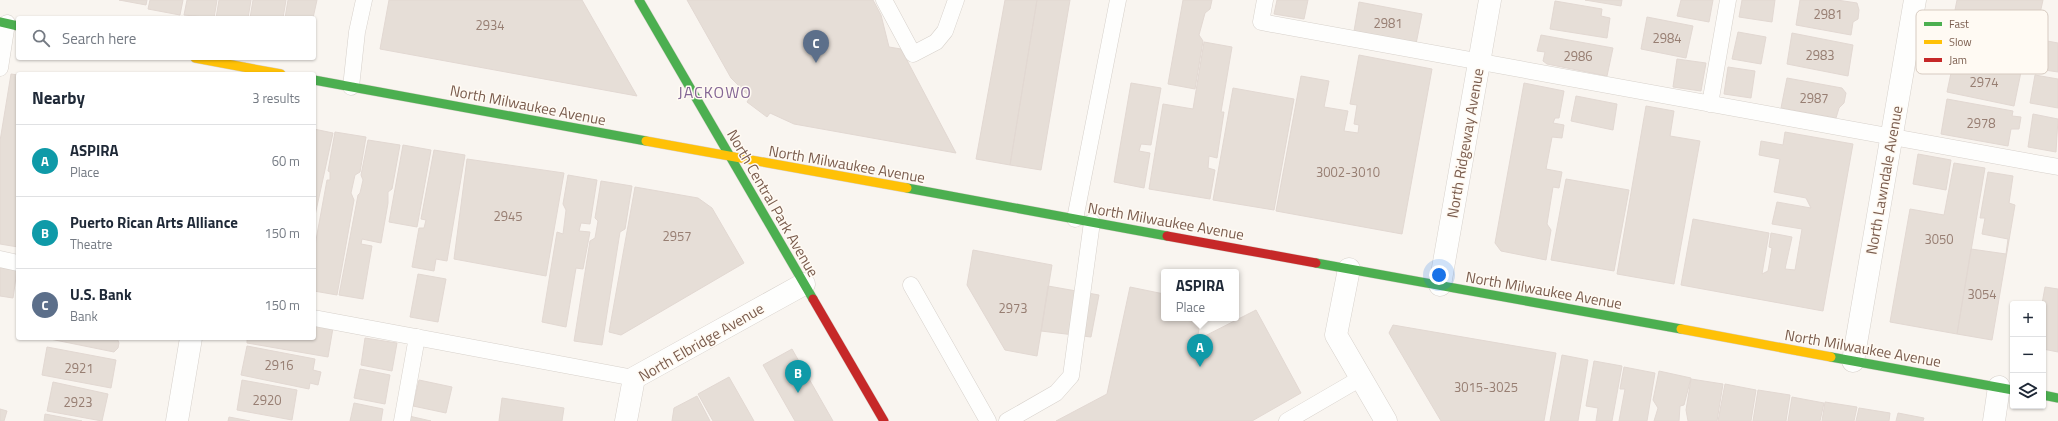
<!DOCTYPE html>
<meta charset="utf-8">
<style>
body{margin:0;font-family:"Titillium Web",sans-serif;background:#f2f2f3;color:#1f2937}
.controls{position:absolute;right:12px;bottom:12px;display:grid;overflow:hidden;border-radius:4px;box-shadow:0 1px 3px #0004}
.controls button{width:36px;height:36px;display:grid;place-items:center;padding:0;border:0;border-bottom:1px solid #e0e1e3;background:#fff;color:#1f2937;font:20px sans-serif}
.you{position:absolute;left:1439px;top:275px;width:14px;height:14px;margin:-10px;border:3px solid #fff;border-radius:50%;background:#1a73e8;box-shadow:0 0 0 6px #1a73e833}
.badge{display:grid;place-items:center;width:26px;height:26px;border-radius:50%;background:#5c585b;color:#fff;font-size:13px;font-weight:700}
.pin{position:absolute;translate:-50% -33px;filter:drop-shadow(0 1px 2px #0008)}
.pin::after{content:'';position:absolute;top:21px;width:14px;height:12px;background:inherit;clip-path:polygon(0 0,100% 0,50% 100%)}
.popup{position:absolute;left:1161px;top:269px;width:78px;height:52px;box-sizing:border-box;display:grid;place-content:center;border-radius:4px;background:#fff;filter:drop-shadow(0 1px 3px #0005);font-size:13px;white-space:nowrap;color:#747a83}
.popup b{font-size:15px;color:#1f2937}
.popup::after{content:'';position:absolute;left:50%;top:100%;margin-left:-8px;border:8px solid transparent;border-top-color:#fff}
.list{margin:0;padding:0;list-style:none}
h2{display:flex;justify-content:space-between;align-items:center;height:52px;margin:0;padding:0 16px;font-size:17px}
h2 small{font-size:13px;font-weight:400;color:#747a83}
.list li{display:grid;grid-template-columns:26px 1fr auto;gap:12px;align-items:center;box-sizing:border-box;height:72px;padding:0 16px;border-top:1px solid #e0e1e3}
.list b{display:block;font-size:15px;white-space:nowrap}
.list p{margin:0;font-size:13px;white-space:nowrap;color:#747a83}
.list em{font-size:13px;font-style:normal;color:#747a83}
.icon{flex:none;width:22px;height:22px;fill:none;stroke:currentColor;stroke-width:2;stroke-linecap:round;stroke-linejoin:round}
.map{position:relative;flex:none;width:2058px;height:421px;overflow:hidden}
.search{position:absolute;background:#fff;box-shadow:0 1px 3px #0004;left:16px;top:16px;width:300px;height:44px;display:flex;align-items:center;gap:10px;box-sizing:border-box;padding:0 14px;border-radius:4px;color:#747a83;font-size:15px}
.panel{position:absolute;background:#fff;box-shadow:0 1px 3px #0004;left:16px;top:72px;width:300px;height:268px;border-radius:4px}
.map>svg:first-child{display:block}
</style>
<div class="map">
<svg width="2058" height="421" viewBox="0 0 2058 421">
<rect width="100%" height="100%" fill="#f9f5f0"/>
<!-- building -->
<path fill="#e6ded7" stroke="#e2d8d2" d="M119,0h28l-1,5z
M150,0h33l-3,15 -32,-6z
M187,0h30l-3,18 -30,-3z
M219,0h32l-3,18h-32z
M253,0h33l-3,18h-33z
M288,0h29l-4,18h-28z
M389,0h193l55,96 -257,-47z
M687,0h186l8,15 8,32 12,2 55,104 -162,-29 -24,-11 -3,4 -20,-15 3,-5 -19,-19z
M1005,0h32l-27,165 -34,-6z
M1037,0h33l-29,170 -31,-5z
M1183,0h29l-2,9 -5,4 -6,22 4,6 -8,48 -27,-5z
M1277,0h31l-4,19 -30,-5z
M1585,0h37l-1,6z
M1681,0h32l-4,22 -32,-6z
M1742,0h33l-3,22 -33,-5z
M1800,0h37l20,3 2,7 -1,9 -5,3 -2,13 -55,-10z
M1957,0h86l-6,27 -82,-17z
M1555,1l47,8 -1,7 9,2 -3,20 -57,-9z
M1359,2l63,12 -6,30 -62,-13z
M1647,17l46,9 -7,32 -45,-9z
M1960,21l72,16 -6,29 -72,-15z
M1738,32l28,5 -5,27 -29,-5z
M1792,33l61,12 -5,31 -61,-12z
M1541,35l72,13 -6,28 -60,-12 -4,-3 2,-9 -8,-1z
M2042,40l16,3v29l-20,-3z
M1204,42l28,5 -11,65h3l-7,46 -8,-2 -1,12 7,2 -5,29 -61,-10 14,-85 30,5z
M1359,55l73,14 -30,165 -126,-23 25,-135 28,5 -5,26 24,4 -4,20 14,2 1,-8 -5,-1 3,-19 -7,-1z
M1677,59l29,4 -5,28 -28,-4z
M1954,59l67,13 -7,34 -67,-14z
M1728,67l27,4 -4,27 -27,-4z
M11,74l7,1v172l-18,-3v-103z
M2035,75l23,4v29l-28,-5z
M1787,78l55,10 4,5 -2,10 -5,5 -3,10 -55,-10z
M1131,83l30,5 -10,57 -10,-1 -2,7 11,2 -6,35 -30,-6z
M1524,83l40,8 -5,27h-4l-2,5 11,2 -2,13 -10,-1 -6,32 16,3 -3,16 -6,-1 -6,37 4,6 -5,30 -45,-9 -6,-8z
M1233,88l61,11 -20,111 -61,-10z
M1576,96l41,8 -4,26 -42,-9z
M1947,99l66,12 -1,5 9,1 -2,12h-8l-3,17 -67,-12z
M1646,106l28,5 -4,25 30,5 -26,143 -57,-10z
M2033,114l25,5 -2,33 -28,-5z
M314,129l19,4 -19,87z
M335,132l31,5 -6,35 -5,3 -4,18 3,7 -17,95 -23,-4v-40l13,-71h3v-8l-2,-1z
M1785,132l68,12 -30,167 -142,-26 12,-66 76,14 -7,41 6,-3 4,-23 -3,-1 2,-14 21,4 -7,32 10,1 7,-41 -30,-5 5,-22 34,6 -5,-10 -32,-6 6,-33 -21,-4 2,-14 22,4z
M368,140l32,5 -8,44 -4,3v11l-7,40 -19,-4 -1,5 11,2 -9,53 -24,-4 19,-100 2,-2 3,-13 -2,-5z
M403,145l28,5 -14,77 -28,-5z
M434,150l31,5 -18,106 -11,-2 -2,12 -22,-4 7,-39h5l2,-8 -5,-1z
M1918,154l33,6 -5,30 -33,-6z
M467,159l97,14 -18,103 -92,-17z
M1954,163l31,5 -28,166 -67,-12 20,-113 34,6z
M1988,172l25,4 -4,27 6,2 -23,135 -35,-6 14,-85 35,5 2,-15 -26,-5 3,-16h-5z
M568,175l29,5 -7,44 -9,-1 -2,8 11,1 -7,37 -7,-1 -10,59 -24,-5 15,-90 6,2 3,-24 -3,-6z
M1566,179l63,11 -15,81 -63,-11z
M601,181l31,5 -7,43 -5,3 -18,113 -28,-4 16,-100 5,-3 3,-17 -3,-3z
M635,187l63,11 14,10 32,55 -123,72 -12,-3z
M973,250l79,15 -15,91 -32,-6 -38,-65z
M0,268l17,2 -4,28 -13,-2z
M418,274l28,5 -8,43 -28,-5z
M1048,286l51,9 -8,42 -50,-6z
M1130,287l34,7v24h37l-4,22 59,-30 45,83 -49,28h-196l51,-27z
M2045,287l13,2v63l-15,-3 -1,-45z
M314,324l19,4 -5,29 -81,-14v-5h67z
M1393,325l163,28 -12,68h-103l-52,-88z
M45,338h72l2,5 -1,5 -4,4z
M365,338l32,5 -5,28 -31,-6z
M247,346l68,13 -2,11 8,2 -3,13 -8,-2 -1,6 -68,-14z
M47,347l69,13 -5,28 -69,-13z
M792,349l41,72h-38l-32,-56z
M1562,355l26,5 -10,61h-28z
M1594,361l28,5 -10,55h-16l2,-13 -12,-2z
M1624,367l31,6 -8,48h-28l6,-32h-5z
M360,369l30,6 -5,29 -31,-6z
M1659,371l32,7 -7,27 -4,1 -1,15h-25l4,-13 -5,-8z
M729,377l25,44h-41l-15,-27z
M1691,379l32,5 -6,37h-29l-2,-11z
M242,380l55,10 -5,30 -55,-10z
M419,380l33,7 -6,26 -33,-7z
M53,382l55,12 -6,27 -55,-10z
M1725,384l31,6 -5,31h-33z
M1758,390l32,5 -4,26h-33z
M697,396l13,25h-38l2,-13z
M1792,397l32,6 -4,18h-32z
M502,398l62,10 -2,13h-63z
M1825,402l32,5 -3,14h-32z
M354,403l29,6 -2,12h-31z
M1859,408l31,5 -1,8h-33z
M0,409l7,2 -3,10h-4z
M1898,413l26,5 -1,3h-27z
M45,414l37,7h-38z
M409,416l22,5h-23z
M229,417l21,4h-22z"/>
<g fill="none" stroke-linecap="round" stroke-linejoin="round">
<!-- lane casing -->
<g stroke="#d7d1cb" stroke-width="17">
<path id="lane" d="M884,0l29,54 23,-12 9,-11 11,-31
M1265,0l-4,22 797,145
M0,68l7,-45
M351,87l6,-55 7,-32
M1710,104l18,-104
M1075,219l43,-219
M0,259l18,4
M911,285l77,136
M314,318l320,60
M402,421l15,-84
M1007,421l49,-28 15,-17 21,-154
M1287,421l74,-43"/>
</g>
<!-- street casing -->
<g stroke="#d7d1cb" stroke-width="23">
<path id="street" d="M1349,269l-13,66 50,86
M1440,285l50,-285
M1853,361l62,-361
M177,421l14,-83
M626,421l8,-43 170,-94
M1994,421l5,-34"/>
</g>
<!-- fast casing -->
<g stroke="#d9d2cb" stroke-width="10">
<path id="fast" d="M639,0l174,299
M0,22l18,4
M314,80l332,61
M907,188l260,48
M1316,263l365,66
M1831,357l182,33
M2043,395l15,3"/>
</g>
<!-- slow casing -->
<g stroke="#d9d2cb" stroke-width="10">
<path id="slow" d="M195,58l86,16
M646,141l261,47
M1681,329l150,28"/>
</g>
<!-- jam casing -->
<g stroke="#d9d2cb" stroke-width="10">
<path id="jam" d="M1167,236l149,27
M813,299l71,122"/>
</g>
<!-- lane -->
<use href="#lane" stroke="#fefefd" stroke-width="16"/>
<!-- street -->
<use href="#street" stroke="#fefefd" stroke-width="22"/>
<!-- fast -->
<use href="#fast" stroke="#4caf50" stroke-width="9"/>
<!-- slow -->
<use href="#slow" stroke="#ffc107" stroke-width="9"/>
<!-- jam -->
<use href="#jam" stroke="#c62828" stroke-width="9"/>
</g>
<g text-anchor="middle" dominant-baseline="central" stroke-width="3" stroke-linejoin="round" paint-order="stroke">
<!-- number labels -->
<g font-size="13" fill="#977e72">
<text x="1828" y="14">2981</text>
<text x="1388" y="23">2981</text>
<text x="490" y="25">2934</text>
<text x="1667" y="38">2984</text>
<text x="1820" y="55">2983</text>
<text x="1578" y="56">2986</text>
<text x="1984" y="82">2974</text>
<text x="1814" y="98">2987</text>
<text x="1981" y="123">2978</text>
<text x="1348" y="172">3002-3010</text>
<text x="508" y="216">2945</text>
<text x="677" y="236">2957</text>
<text x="1939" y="239">3050</text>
<text x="1982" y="294">3054</text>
<text x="1013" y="308">2973</text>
<text x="279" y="365">2916</text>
<text x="79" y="368">2921</text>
<text x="1486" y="387">3015-3025</text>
<text x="267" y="400">2920</text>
<text x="78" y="402">2923</text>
</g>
<!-- street labels -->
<g font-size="15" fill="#7a5c4d" stroke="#fffaf3">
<text transform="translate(528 105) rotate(11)">North Milwaukee Avenue</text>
<text transform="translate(1465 143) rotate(-80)">North Ridgeway Avenue</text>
<text transform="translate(847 164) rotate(10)">North Milwaukee Avenue</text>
<text transform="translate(1884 180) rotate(-80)">North Lawndale Avenue</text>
<text transform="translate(773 203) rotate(60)">North Central Park Avenue</text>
<text transform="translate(1166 221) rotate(10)">North Milwaukee Avenue</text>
<text transform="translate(1544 290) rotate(10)">North Milwaukee Avenue</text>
<text transform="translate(701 342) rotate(-30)">North Elbridge Avenue</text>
<text transform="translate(1863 348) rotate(10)">North Milwaukee Avenue</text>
</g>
<!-- neighbourhood labels -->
<g font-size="16" letter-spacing="1" fill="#846695" stroke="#fffaf3">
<text x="715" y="92">JACKOWO</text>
</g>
</g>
<!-- legend -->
<rect x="1916" y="10" width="132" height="64" rx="6" fill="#fffaf3" stroke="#d7cbc1" stroke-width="1"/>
<rect x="1924" y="22" width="18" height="4" fill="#4caf50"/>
<rect x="1924" y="40" width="18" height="4" fill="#ffc107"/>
<rect x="1924" y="58" width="18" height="4" fill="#c62828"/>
<g font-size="11" fill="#7a5c4d">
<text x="1949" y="28">Fast</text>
<text x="1949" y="46">Slow</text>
<text x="1949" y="64">Jam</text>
</g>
</svg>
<div class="controls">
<button>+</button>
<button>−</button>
<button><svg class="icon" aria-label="layers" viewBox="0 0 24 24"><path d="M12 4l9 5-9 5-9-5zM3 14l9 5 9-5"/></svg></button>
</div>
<div class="you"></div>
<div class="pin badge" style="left:1200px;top:367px;background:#0f9aa8">A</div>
<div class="popup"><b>ASPIRA</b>Place</div>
<div class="pin badge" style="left:798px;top:393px;background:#0f9aa8">B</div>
<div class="pin badge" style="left:816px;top:63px;background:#5c6f8a">C</div>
<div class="search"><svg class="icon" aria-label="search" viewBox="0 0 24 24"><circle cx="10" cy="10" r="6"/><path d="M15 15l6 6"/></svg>Search here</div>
<section class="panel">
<h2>Nearby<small>3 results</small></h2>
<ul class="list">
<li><span class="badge" style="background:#0f9aa8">A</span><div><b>ASPIRA</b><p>Place</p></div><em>60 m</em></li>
<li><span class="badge" style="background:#0f9aa8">B</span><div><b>Puerto Rican Arts Alliance</b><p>Theatre</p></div><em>150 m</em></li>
<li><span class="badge" style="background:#5c6f8a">C</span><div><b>U.S. Bank</b><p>Bank</p></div><em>150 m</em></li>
</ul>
</section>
</div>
